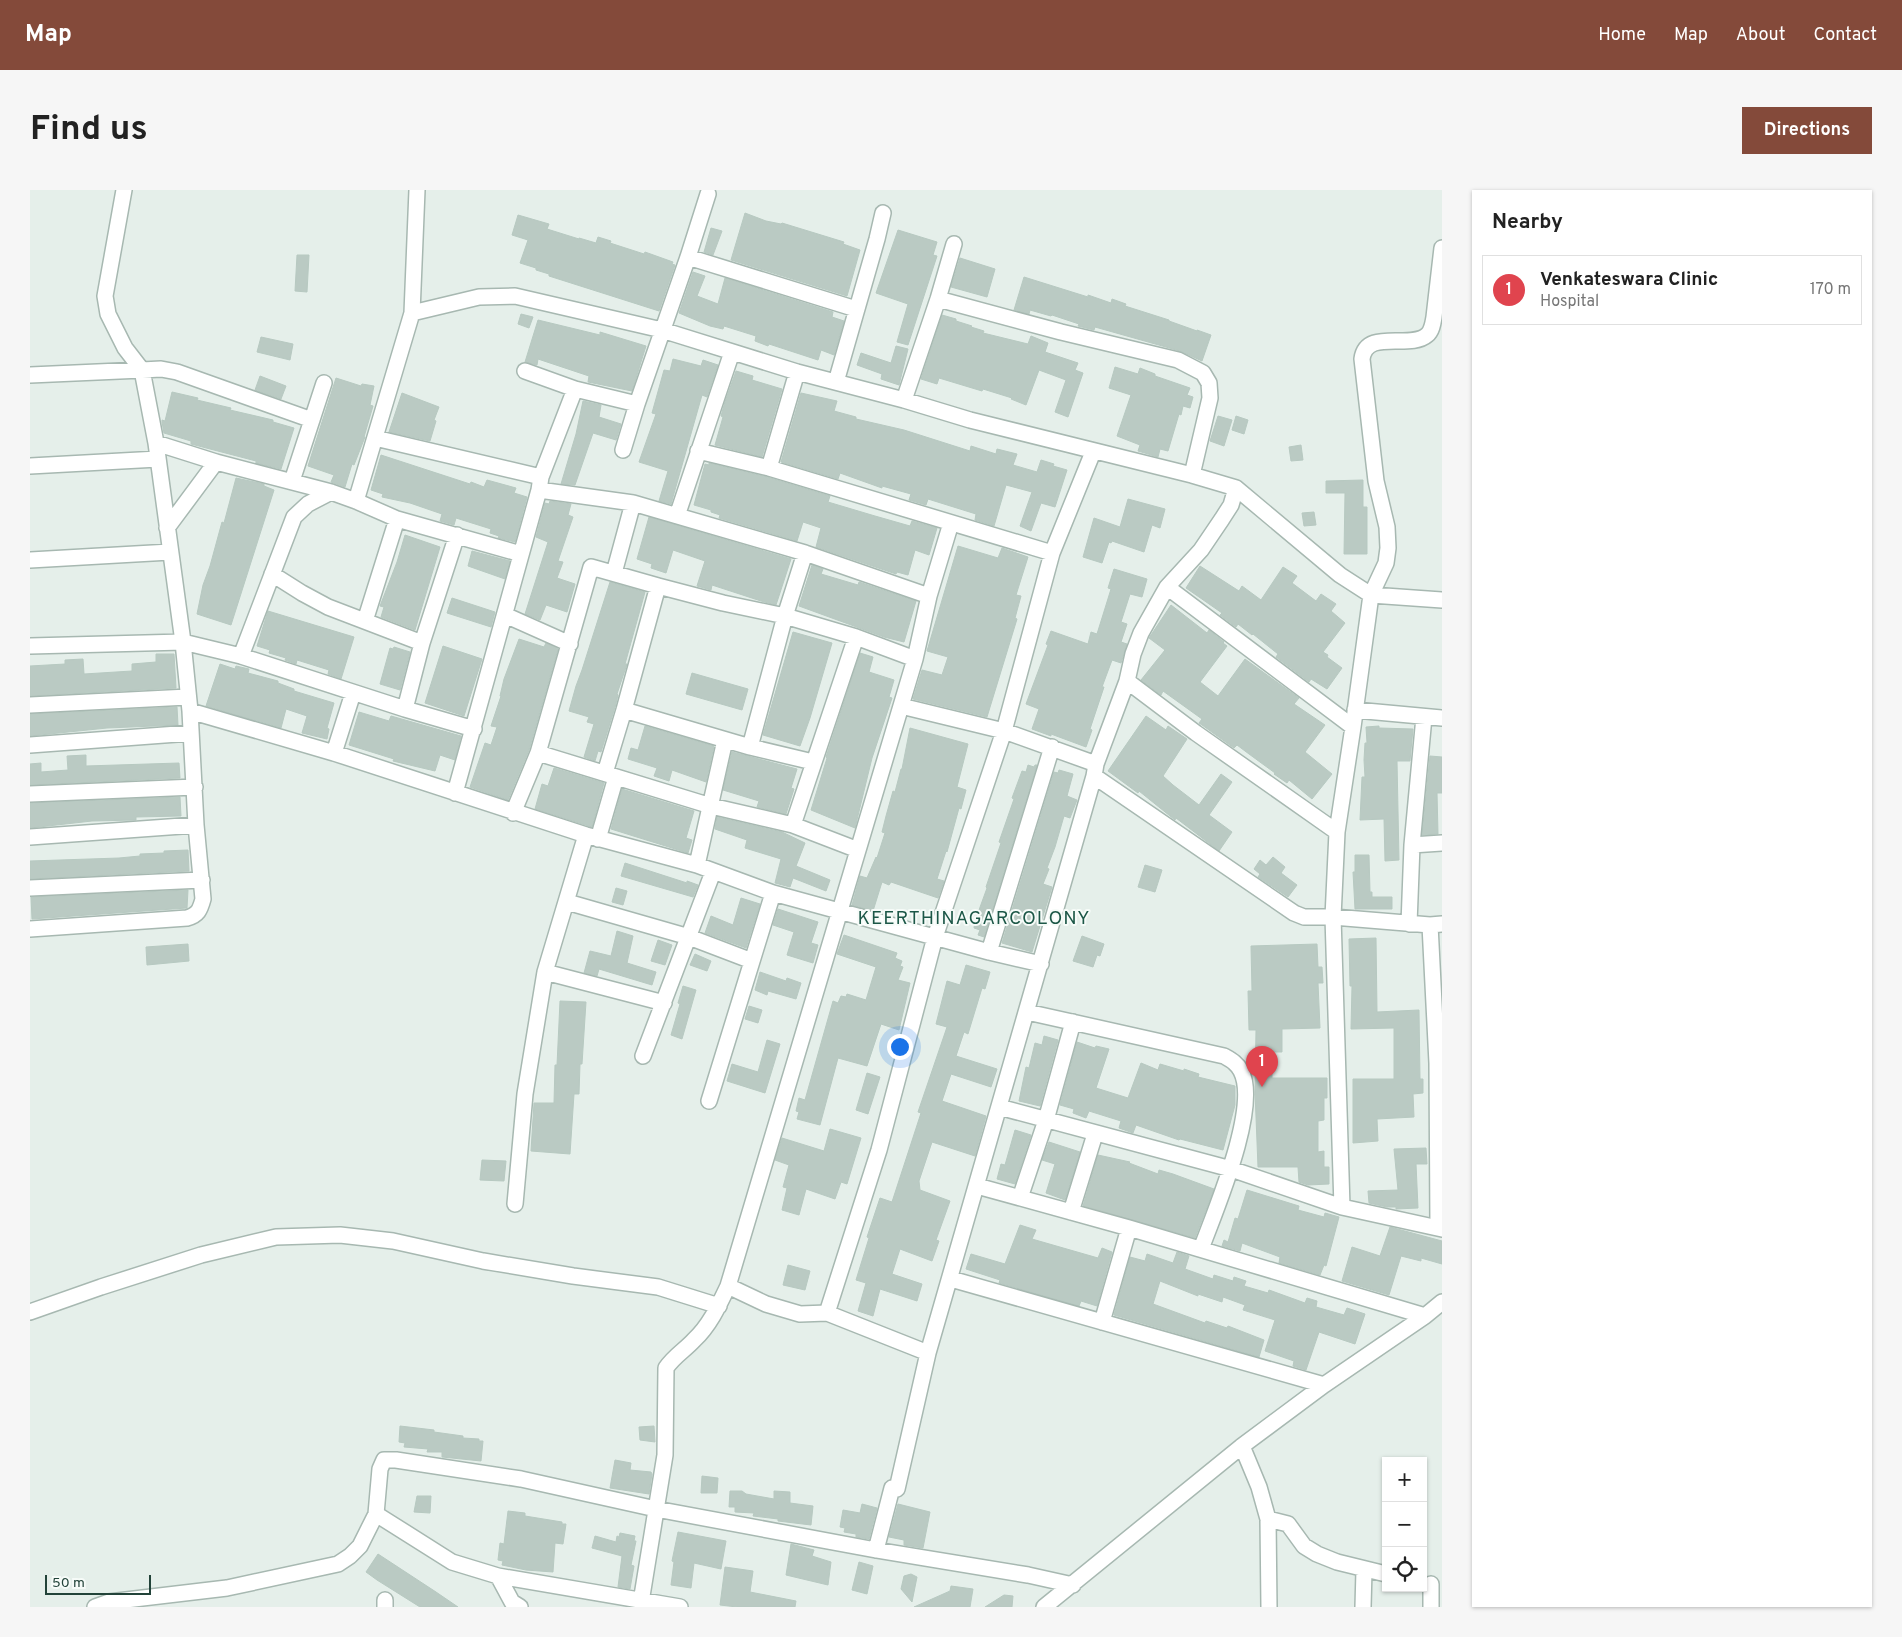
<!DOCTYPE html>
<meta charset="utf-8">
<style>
body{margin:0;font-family:Overpass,sans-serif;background:#f6f6f6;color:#222}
.controls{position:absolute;right:15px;bottom:15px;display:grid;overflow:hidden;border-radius:0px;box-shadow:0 1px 4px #0004}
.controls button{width:45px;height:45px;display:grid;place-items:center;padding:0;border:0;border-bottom:1px solid #e0e0e0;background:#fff;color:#222;font:25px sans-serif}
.scale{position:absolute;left:15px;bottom:12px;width:106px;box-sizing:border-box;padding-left:5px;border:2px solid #224339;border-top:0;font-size:14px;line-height:18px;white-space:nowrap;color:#224339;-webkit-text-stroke:4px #f6fbf8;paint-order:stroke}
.you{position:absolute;left:869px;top:856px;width:18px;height:18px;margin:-12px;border:4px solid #fff;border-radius:50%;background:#1a73e8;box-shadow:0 0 0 8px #1a73e833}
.badge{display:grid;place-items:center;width:32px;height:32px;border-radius:50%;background:#844a3a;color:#fff;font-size:16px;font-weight:700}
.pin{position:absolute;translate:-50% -41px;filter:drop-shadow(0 1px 2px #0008)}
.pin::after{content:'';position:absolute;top:26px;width:18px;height:15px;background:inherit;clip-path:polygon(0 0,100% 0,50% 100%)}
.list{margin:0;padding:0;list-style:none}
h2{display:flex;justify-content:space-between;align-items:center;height:65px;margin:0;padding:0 20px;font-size:21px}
h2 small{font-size:16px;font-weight:400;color:#767676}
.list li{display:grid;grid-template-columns:32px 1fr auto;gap:15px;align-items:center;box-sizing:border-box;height:70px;margin:0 10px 10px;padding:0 10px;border:1px solid #e0e0e0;border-radius:0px}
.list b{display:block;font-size:19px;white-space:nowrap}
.list p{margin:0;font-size:16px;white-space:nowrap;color:#767676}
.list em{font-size:16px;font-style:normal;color:#767676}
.icon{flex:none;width:28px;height:28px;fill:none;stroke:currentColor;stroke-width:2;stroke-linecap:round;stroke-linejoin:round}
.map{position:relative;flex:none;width:1412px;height:1417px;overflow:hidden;border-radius:0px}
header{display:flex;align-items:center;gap:30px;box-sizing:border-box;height:70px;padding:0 25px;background:#844a3a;color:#fff}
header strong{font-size:24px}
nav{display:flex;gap:28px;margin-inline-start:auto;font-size:18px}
.intro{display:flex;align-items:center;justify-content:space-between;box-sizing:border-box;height:120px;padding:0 30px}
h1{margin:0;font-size:35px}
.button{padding:12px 22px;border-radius:0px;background:#844a3a;color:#fff;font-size:18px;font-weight:700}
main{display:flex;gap:30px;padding:0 30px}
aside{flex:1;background:#fff;border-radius:0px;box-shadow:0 1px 4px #0004}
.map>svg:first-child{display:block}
</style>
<header>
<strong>Map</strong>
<nav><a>Home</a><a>Map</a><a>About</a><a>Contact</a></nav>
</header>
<div class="intro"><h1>Find us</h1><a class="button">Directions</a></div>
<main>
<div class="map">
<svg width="1412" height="1417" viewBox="0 0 1412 1417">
<rect width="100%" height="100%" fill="#e5efea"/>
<!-- building -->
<path fill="#bacac3" stroke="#b7c9c1" d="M715,23l21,8 15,3 1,-1 62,19 -1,2 17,6 -13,46 -116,-36z
M488,25l31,9 -2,5 32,10v-1l17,5 2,-6 13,4 -1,2 34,11 1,-2 28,10 -1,2 3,1 -16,46 -110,-35v-2l-13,-4v-2l-16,-5 8,-23 -16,-5z
M681,38l11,3 -9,24 -9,-3z
M868,40l39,12 -4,13 4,1 -29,89 -11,-3 11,-38 -32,-11z
M267,65h12l-2,37 -12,-1z
M930,68l35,11 -8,28 -36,-10z
M663,82l12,4 -8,20 21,8 7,-26 108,34 -1,5 12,4 -10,34 -13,-5 -3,10 -49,-16 -1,2 -13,-5 1,-5 -32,-10 -1,3 -13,-3 -31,-13z
M994,87l64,20v-2l23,8 1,-4 14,5 -1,2 44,14v1l28,10v-1l14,5 -9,26 -22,-10 -85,-24 -1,3 -16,-4 1,-2 -27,-9 -1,1 -21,-6 -1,4 -15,-4z
M491,124l12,3 -4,11 -11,-4z
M912,125l14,4v2l16,5 -1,1 13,4 -1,2 45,11 3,-8 17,7 -3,9 33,11 -3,7 8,3 -15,44 -13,-5 11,-32 -27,-10 -13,35 -15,-6 1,-1 -29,-9 -1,2 -43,-13 -2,6 -16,-5z
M508,130l62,15v-3l46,14 -14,45 -44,-9 1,-6 -51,-17 -1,6 -12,-3z
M231,147l32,7 -3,16 -33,-8z
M866,156l12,3 -9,36 -18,-6 1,-5 -25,-9 4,-12 30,10z
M643,169l28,7 2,-6 15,5 -11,32 -5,-2 -31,109 -12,-3 9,-30 -29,-9 17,-48 -4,-1 12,-43 6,1z
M1085,177l23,7 2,-6 15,6v2l35,12 -3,7 6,2 -3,11 -7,-2 -2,9 -2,-1 -11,37 -8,-2 -2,8 -20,-6 2,-6 -23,-9 14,-41 -22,-7z
M706,181l17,5 -1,4 30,9 -20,68 -47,-12 8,-28 -2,-1 4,-14z
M230,186l26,10 -5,13 -26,-9z
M306,188l25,8 1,-2 12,2 -4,19 3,1 -9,31h1l-11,28 -2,-1 -7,23 -14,-5 3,-7 -26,-9z
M142,202l26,6 -1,2 34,8 -1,2 43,10v2l21,6 -13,41 -25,-6v-2l-65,-17v-3l-27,-8 -2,-11v-2l3,1z
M372,203l37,14 -5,13 2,1 -6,20 -41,-9z
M771,203l36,8 -3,10 22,6v2l48,11 66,21 1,-5 25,8 1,-5 20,5 -4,11 24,7 4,-12 13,4 -1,2 14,4 -12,37 -14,-4 -10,28 -11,-5 12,-34 -26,-7 -12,41 -19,-6 1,-6 -48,-15 -2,6 -17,-5 2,-6 -29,-8v2l-42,-15 -2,6 -57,-17z
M553,211l18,4 -2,12 22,7 -5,16 -23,-7 -18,52 -14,-1 15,-50z
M1188,226l14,4 -8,26 -14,-5z
M1206,226l12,4 -4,14 -12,-4z
M1271,255l2,15 -12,1 -2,-14z
M351,265l89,29 1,-2 13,5 3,-7 29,8 -2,5 13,4 -12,45 -17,-4 1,-2 -9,-3 1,-4 -35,-11 -2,7 -14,-4 2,-7 -32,-11 -28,-6 1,-3 -12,-4z
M679,273l58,14 63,19 -2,6 47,14 35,10 2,-5 25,7 -8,27 -14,-5 -7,25 -11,-3 -1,2 -80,-27 5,-19 -18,-6 -6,19 -78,-23 1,-3 -9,-3v-2l-17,-5 11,-41 4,1z
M206,288l28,6v2l10,4 -43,135 -34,-11 6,-29 7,-19 12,-44 2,1z
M1333,290v27h4v47h-23l1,-61h-19v-12z
M1098,309l37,10 -5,19 -8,-3 -8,27 -32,-11 -1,2 -2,-1 -7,21 -19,-6 11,-39 26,9z
M520,311l21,3 -3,11 5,2 -15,44 5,1 -6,16 18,6 -8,28 -21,-7 -6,15 -15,-6 23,-72 -12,-5 9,-34 4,1z
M1284,322l2,13 -12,1 -2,-13z
M619,327l142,42 -15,46 -15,-4 -49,-16 -1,5 -14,-4 8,-25 -32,-11 -7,23 -15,-5 1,-4 -15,-5z
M375,345l35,12 -25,83 -34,-13 3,-10 -4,-1 17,-44z
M928,356l40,12 4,-10 26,9 -12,38 5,1 -6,22 2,1 -30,98 -74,-18 9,-29 20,5 6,-18 -21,-6z
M442,361l38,10 -5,18 -37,-13z
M782,375l11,4 -2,5 37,11 1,-3 57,19 -12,41 -20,-5 -85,-31z
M1170,376l39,25 3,-5 19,14 22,-33 14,9 -5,7 24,18 5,-7 15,10 -5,7 14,12 -22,29 5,3 -1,2 15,11 -15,21 -16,-10 -2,3 -33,-25 2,-3 -25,-20 -1,1 -14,-11 -2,3 -16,-12 2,-2 -36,-25z
M1084,379l33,10 -5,18 -12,-3 -9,28 6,2 -6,18 6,2 -6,19 -9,-3 -10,27h2l-14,42 2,1 -6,17 -35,-13v2l-19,-7 7,-20 -13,-5 22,-59 -2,-1 5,-13 37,13 3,-12 6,2 14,-45 -3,-1z
M580,392l35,10 -20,72h2l-10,30 1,1 -3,12 -14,45 -3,-1 -3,10 -11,-4 10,-33 -7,-2 2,-5 -20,-6 7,-25 6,-16z
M422,408l43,14 -4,15 -44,-14z
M1141,415l36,28 2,-3 15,12 -1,1 4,3 -27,36 18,14 27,-37 54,39 -5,6 31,21 -20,27 27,22 -20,25 -23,-19 -2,3 -13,-9 1,-1 -26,-19 -12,-9 -3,3 -32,-23 -3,-2 3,-4 -39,-28 -2,4 -20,-15 24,-30 -16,-12z
M238,421l86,26 -13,42 -13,-5 1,-4 -32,-10 -1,4 -11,-4 1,-2 -17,-5 1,-3 -13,-4z
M763,442l39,11 -22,75 -10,28 -37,-11z
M489,449l25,8 2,-4 12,6 -29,101 -21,50 -38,-13 15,-44 6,2 6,-18 -6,-1 10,-30h-1l4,-17z
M413,456l39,13 -18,57 -39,-13z
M364,457l16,5 -10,38 -20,-6 10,-36 3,1z
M830,463l13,4 -4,15 25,8 -5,17 3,1 -20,60 -17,70 -44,-18 16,-52 -1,-1z
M126,464h18l2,34 -146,8v-30l35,-2v-4l18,-1 1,15 48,-3v-7l24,-2z
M190,474l15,5 1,-3 13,3 -1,4 30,8v2l16,6v2l40,12 -7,25 2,1 -2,10 -25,-6 5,-17 -21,-7 -5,19 -75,-22z
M662,483l56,16 -6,21 -56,-16z
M147,517l1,18 -71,3 -77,8v-22z
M329,522l30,9 2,-5 70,20 -6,24 -15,-5 -5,16 -42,-10 1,-2 -45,-14z
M1116,526l20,14 2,-4 19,13 -24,37 10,9 26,20 22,-31 11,8 -23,33 23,17 -13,19 -43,-33 -1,2 -36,-29 -1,2 -30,-22z
M615,536l69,20 -8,36 -34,-12 -3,11 -15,-5 3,-8 -29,-9 3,-11 7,2z
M1349,536v2l34,1 -3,32h-13l2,99 -14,1 -1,-42 -24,1 2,-43h3l-1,-17 1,-17h2l-1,-16z
M880,538l58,16 -11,43 9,3 -5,19 -2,-1 -12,44 -1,-1 -9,28 7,2 -6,17 -47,-16 -2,3 -7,-3 -9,29 -21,-6 8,-29 7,2 9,-21 1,1 8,-25 -3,-1 4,-16 7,-25 2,1 6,-23h1z
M702,562l65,17 -6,19 3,1 -8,25 -29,-7 2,-6 -36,-11z
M56,565v11l93,-3 1,15 -150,7v-21l11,-1v9l27,-2 -1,-14z
M1400,566l12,1v36h-5l1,41 -16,1z
M998,575l6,2 1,-2h2l-53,172 -6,-2 2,-5 -6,-2 1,-7 12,-33 -1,-1 15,-44 -2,-1 15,-43 -2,-1 10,-27 4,1z
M524,578l50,15 -12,44 -57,-18 7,-25 6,2z
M1029,580l14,4 -6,22 10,4 -7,18 -6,-2 -9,31 -8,21 2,1 -6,15 9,3 -20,65 -30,-9 52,-171 4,1z
M592,599l72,22 -8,27 6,2 -4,13 -77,-24z
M150,607l1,19 -45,1v3l-44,1 -62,7v-25z
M687,627l65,15 23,11 -9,23 34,14 -4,11 -33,-13 -3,9 -15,-4 6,-24 -36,-11 2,-8 -32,-11z
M158,660l1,21 -159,8v-18l89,-3 21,-2v-2l24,-1v-2z
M1325,665h14l1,37h2v5h20v12h-37l-2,-37h2z
M1243,667l12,10 -4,6 16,12 -9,12 -30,-20 2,-3 -6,-5 6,-9 6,5z
M595,673l62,20v-2l11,4 -5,12 -72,-21z
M1115,675l17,5 -7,22 -17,-5z
M586,698l11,3 -4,14 -11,-3z
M158,700l-1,18 -155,11 -1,-22z
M711,708l19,6 -14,44 -41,-15 6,-17 22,9z
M748,719l40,13 -7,21 7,2 -5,18 -26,-8 7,-23 -21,-7z
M587,741l16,5 -6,27 29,9 -4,13 -53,-16 -2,7 -13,-3 6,-22 21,5z
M814,745l53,18 -2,5 7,3 -2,5 3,1 -5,13 12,3 -11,47 -18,-6 -14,42 -29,-8 -18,67 -23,-6 2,-7 -3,-1 3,-13 6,2 28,-99 5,2 3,-7 5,1 1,-3 19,6 10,-33 -39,-13z
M1052,746l22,8 -4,12 -3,-1 -4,12 -20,-6z
M1346,748l1,74 42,-2 1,69h3v14l-10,1 1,23 -37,2 1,22 -25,2v-64h41v-51l-43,1 1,-43h-2l-1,-47z
M628,750l14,5 -7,20 -14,-4z
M158,754l1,17 -42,4 -1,-18z
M1287,754l1,23h4l1,16h-5l2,45 -38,1v23h-10v26h55v20h-3v22l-6,1v31l6,-1v16h5v17l-21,1 -9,-3 -1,-15h-40l-3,-75 1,-62h-7l-1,-39h4l-1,-45z
M665,764l16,7 -4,10 -17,-6z
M936,775l24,7 -5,17 -3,-1 -14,46 -4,-2 -8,24 41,13 -6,18 -40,-13 -9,27 44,15 -11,40 -43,-14 -13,39 1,9 30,11 -14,39 3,1 -7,20 -32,-12 -8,25 30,10 -5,17 -37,-12 -7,27 -15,-5 8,-28 -10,-3 13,-42 -2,-1 13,-39 12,4 29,-89 -3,-1 29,-85 -11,-3 11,-43 13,4z
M730,782l26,9 1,-3 14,5 -5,16 -28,-8 -1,4 -12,-5z
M653,796l13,4 -14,49 -11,-4 9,-31 -2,-1z
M530,811l26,1 -4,62h-2l-1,30h-5l-4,60 -39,-3 3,-48h20l1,-38h2z
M719,816l13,4 -4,13 -13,-4z
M1014,846l14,4 -18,66 -21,-5 7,-34 3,1 6,-25 7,2z
M737,850l13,4 -15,49 -38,-12 5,-17 26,8z
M1047,852l18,6 1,-2 13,3 -13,39 32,10 13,-35 17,7 2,-6 24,7v-2l15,5 -1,3 37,9v19l-12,45 -43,-11 -1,1 -43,-15 -3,8 -14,-5 2,-7 -32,-10 -3,7 -13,-5 1,-4 -14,-4z
M837,883l13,4 -12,37 -12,-4z
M800,939l31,9 -14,46 -6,-2 -6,17 -29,-10 -7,26 -17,-5 5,-22 -4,-1 6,-22 -14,-5 7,-22 42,13z
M985,940l16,5 -16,49 -18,-5 4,-15 4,1z
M1019,952l31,10 -15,48 -19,-7 9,-29 -13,-4z
M1396,958l1,16h-11l2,44 -22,1v-2h-9l-18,-4 -1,-12 30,-1 -4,-41z
M1068,965l32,7 -1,1 29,11 1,-4 14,4 41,15 -19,49 -112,-32z
M452,970l24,1 -2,20 -24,-1z
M1217,1000l52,16 -1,4 26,7 1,-4 14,4 -13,49 -2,-1 -4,10 -41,-12 1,-6 -38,-14 -2,8 -18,-5 2,-6 4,2 7,-24 3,1z
M990,1035l16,5 -4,9 66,19 4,-10 10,4 -15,54 -16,-5 -2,5 -80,-23 1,-3 -34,-11 5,-15 34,10z
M1360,1037l52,14v23l-21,-6v3l-20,-5 -12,39 -47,-14 10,-34 28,9z
M1147,1062l12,4 -4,13 28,10 1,-4 19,6 1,-4 12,4 -2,5 24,7 1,-3 36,13 2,-5 10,3 -1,6 28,8 3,-7 18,6 -10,30 -36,-12 -13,38 -13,-4 1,-5 -29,-10 10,-31 -32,-10 2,-5 -22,-8 -1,5 -24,-8v2l-38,-15 -7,23 52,19 1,-2 21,7 1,-2 36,14 -5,17 -145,-42 16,-58 15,4 2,-7 26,9z
M758,1075l22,6 -5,19 -22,-5z
M370,1236l34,4v2l29,4v2l16,1v2h4l-2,20 -39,-4v-5h-15l1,-3 -24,-2 1,-4 -6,-1z
M624,1236l1,16 -15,-2 -1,-13z
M585,1270l16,3 -1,7 21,2 1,2 -3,20 -39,-6z
M672,1286l16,2 -1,15h-16z
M700,1301h12l4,3 28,5v-8l16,1v11l23,3 -2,19 -33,-4v-2l-25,-3 1,-3 -19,-1v-5h-6z
M387,1306h14l-1,17 -16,-1z
M832,1314l15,4 -8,31 -13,-2v-3l-12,-2 1,-4 -5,-1 3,-17 17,3z
M868,1314l32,8 -7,36 -19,-3v-5l-15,-3z
M478,1321l17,2v3l37,6v2h4l-3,20 -8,-1 -2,29 -27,-2 -24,-5 1,-4 -5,-1 2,-17 4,1z
M648,1342l48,9 -5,28 -27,-6 -3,25 -20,-3 3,-23 -2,-1z
M590,1343l15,3 -1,5h2l-5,24 3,1 -4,23 -12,-2 4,-31 -30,-8 3,-12 21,6 1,-6 2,1z
M761,1354l23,6 -2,6 19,6 -3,23 -42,-10z
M348,1364l58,38 22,15h-38l-43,-27 -11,-8z
M829,1372l14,4 -6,28 -15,-4z
M695,1377l28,4 -3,21 46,9 -1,6h-58l-17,-2z
M881,1384l6,3 -5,25 -11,-13 3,-13z
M921,1396l22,3 -3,18h-56l36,-16z
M974,1405l9,1 -1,11h-27z"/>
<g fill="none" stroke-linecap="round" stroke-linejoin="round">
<!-- minor casing -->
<g stroke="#a7b8b1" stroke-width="18">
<path id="minor" d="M94,0l-19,106 3,18 17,34 17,22 19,-1 16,3 135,48
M658,67l168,52
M908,109l123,33 117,28 25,13 6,10 1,15 -18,77
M382,123l67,-16 36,-1 147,34 135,42 107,28 66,20 222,55 44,13 104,87 31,20 71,5
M495,181l50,18 62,15 51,-147 20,-63
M0,185l112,-5 14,73 27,199 7,69 6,114 7,74c-3,11 -5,16 -16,19l-157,11
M806,192l41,-143 6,-26
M874,210l34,-101 16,-55
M345,248l166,39
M126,253l60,19 115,30 25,9 41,18 124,35
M593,260l14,-46
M668,261l71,17 283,85
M0,276l128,-7
M739,278l28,-96
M262,291l32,-98
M509,300l94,13
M326,311l56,-188 5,-123
M647,326l55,-164
M137,338l49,-66
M0,370l140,-8
M584,383l19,-70 172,50 124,43
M242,384l30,19 26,14 94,36
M628,396l65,17 62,13 71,21 59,22
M1137,397l186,140
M475,425l65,29
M335,431l32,-102
M0,456l153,-4 58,14 164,53 69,20
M211,466l53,-139 14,-13 23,-12
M1097,491l69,52 141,99
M0,515l158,-8
M871,516l103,25 92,33
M375,519l17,-66 35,-108
M594,520l126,37 63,15
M1325,520l87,8
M160,521l144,42 252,82 111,30 76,28 216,59 52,12
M0,555l161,-12
M720,557l35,-131 20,-63
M304,563l19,-60
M508,563l173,53 82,19 65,25
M1064,586l200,137 10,4h29l97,8 12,-1
M425,603l84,-303 2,-13 34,-88
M0,604l165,-7
M483,623l25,-60 53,-186 67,19 -34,124 -19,63
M763,635l63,-188
M0,647l166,-12
M568,649l18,-62
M1382,655l30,-2
M667,675l28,-125
M0,698l172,-8
M537,712l122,35 63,24
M1379,734l3,-79 12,-128
M1400,735l7,138 1,165
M959,762l63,-205
M515,782l119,31
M997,822l197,44c7,4 13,7 17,15 19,36 -26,140 -40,178
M613,866l70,-184
M679,911l64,-208
M969,917l232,62 111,38 100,22
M947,996l152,42 296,88
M990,1008l26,-78 27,-98
M485,1014l10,-110 20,-122 41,-137
M1312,1017l-9,-290 4,-85 16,-105 18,-132 15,-32 2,-15 -1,-21 -11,-46 -14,-122c4,-31 48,-9 65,-24 5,-4 6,-12 7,-18l8,-69
M1041,1022l24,-78
M921,1089l373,106
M698,1096l38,18 34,10 27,-1 101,40 166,-577 2,-12 31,-83 6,-27 8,-21 26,-46 34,-37 21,-31 9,-14 5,-17
M0,1122l71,-25 100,-32 75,-18 64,-2 53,6 90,20 90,15 85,11 61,19
M797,1123l52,-163 56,-213 69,-206 48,-178 41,-101
M1072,1132l27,-94
M1212,1256l17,41 9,32 1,88
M867,1299l31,-136
M346,1324l76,48 46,14 14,26 8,5
M1238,1329l20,5 16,22 13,8 20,8 49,12
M846,1360l16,-62
M468,1386l182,31
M355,1410v7
M611,1412l24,-147 1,-87c8,-12 19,-18 28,-28 16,-15 25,-35 34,-54l173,-580 14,-47 14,-63 22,-73
M65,1417l14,-5 118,-14 111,-24 12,-8 10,-10 16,-32 4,-45 4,-9h12l125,19 135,30 220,41 152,25 45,10
M1014,1417l198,-161 82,-61 101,-69 17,-14
M1333,1417l1,-37
M1401,1417v-23"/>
</g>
<!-- minor -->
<use href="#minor" stroke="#fff" stroke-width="15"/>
</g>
<g text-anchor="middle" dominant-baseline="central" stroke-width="4" stroke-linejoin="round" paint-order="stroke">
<!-- neighbourhood labels -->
<g font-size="19" letter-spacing="1" fill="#1c5747" stroke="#f6fbf8">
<text x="944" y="729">KEERTHINAGARCOLONY</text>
</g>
</g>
</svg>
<div class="controls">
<button>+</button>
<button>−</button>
<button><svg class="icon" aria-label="locate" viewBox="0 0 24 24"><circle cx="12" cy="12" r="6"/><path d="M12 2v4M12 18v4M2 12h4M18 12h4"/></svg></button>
</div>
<div class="scale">50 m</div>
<div class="you"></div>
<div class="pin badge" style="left:1232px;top:897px;background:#e0444e">1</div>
</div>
<aside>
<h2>Nearby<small></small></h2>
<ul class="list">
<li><span class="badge" style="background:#e0444e">1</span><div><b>Venkateswara Clinic</b><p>Hospital</p></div><em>170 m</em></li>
</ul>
</aside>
</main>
